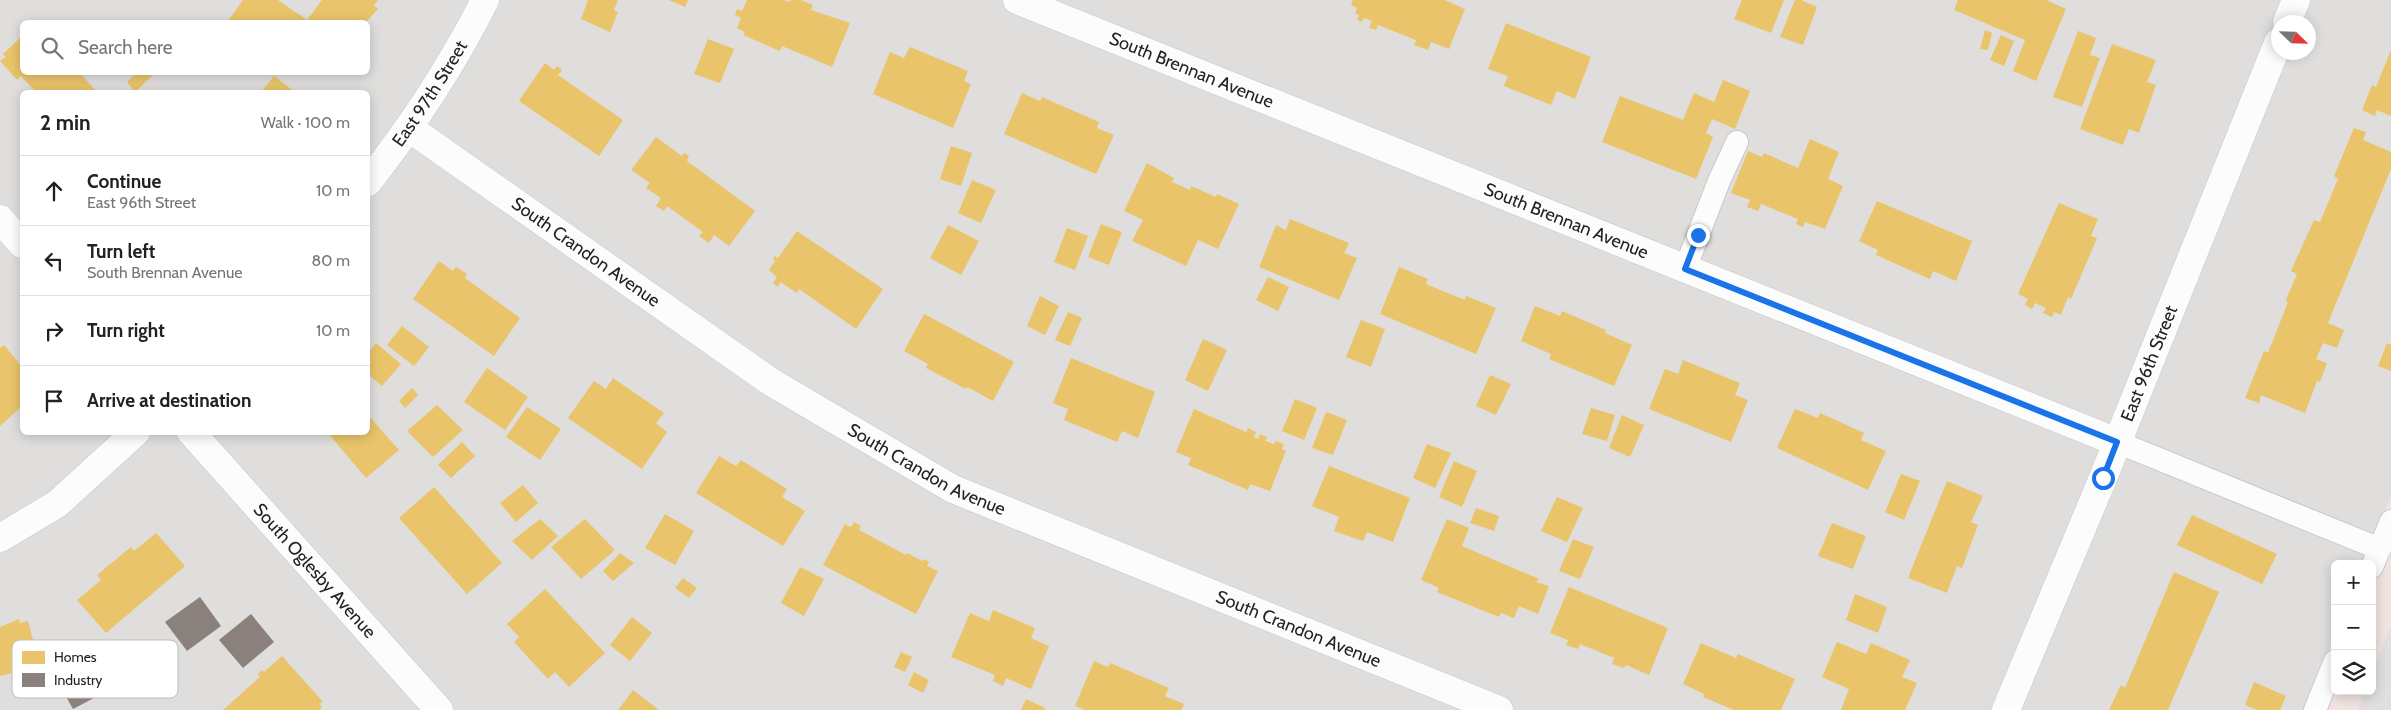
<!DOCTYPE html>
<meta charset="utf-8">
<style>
body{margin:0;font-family:Cabin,sans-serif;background:#f2f2f2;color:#222}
.controls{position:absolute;right:15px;bottom:15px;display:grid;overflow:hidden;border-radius:8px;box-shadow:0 2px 12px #0003}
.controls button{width:45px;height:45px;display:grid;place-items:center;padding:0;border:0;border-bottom:1px solid #e0e0e0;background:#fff;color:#222;font:25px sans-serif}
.compass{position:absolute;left:2271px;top:15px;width:45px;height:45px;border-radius:50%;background:#fff;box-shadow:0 2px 12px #0003;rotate:113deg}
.stop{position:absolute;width:15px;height:15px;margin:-11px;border:4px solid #1a73e8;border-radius:50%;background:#fff}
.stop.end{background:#1a73e8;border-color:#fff;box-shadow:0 1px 5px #0008}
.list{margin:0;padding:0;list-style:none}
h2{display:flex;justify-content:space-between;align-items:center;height:65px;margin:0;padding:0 20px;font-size:21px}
h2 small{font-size:16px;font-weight:400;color:#767676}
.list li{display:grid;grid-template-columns:32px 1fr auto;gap:15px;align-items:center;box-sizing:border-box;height:70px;padding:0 20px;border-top:1px solid #e0e0e0}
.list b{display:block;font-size:19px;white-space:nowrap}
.list p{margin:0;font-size:16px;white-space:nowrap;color:#767676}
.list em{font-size:16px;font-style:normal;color:#767676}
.icon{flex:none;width:28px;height:28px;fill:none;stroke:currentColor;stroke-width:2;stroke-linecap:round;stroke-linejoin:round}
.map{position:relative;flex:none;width:2391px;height:710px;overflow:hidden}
.search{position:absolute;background:#fff;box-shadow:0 2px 12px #0003;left:20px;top:20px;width:350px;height:55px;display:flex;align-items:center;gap:12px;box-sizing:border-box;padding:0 18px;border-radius:8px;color:#767676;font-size:19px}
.panel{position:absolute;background:#fff;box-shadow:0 2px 12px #0003;left:20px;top:90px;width:350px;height:345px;border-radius:8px}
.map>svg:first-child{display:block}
</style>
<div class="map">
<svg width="2391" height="710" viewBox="0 0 2391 710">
<rect width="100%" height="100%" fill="#f0eeeb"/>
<!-- residential -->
<path fill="#dfdedc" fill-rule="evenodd" d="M0,0h2391v496l-27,68h-29v72l-30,74h-2305zM22,22h346v50h-346zM2278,22h30v30h-30zM22,92h346v340h-346z"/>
<!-- commercial -->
<path fill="#f1e3e1" d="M2391,496v214h-86l30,-74v55h37v-127h-8z"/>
<!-- parking -->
<path fill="#e0dfde" d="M2391,626v84h-33l7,-19h7v-18z"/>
<!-- homes -->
<path fill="#e9c46a" d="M243,0h35l29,20 15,-20h56l-4,5 4,4 -12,13h-136l-2,-1z
M588,0h30l-4,10 4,2 -8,20 -29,-13z
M669,0h19l-3,7z
M747,0h37l6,2 1,-2h10l12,5 -2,5 39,13 -18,44 -50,-21 -2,5 -37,-16 2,-3 -8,-4 4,-10 -6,-3 2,-6 5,2z
M1353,0h92l20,9 -16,40 -18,-7 -3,8 -14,-5 2,-5 -38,-15 -2,5 -7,-2 3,-7 -8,-3 -2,4 -5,-2 2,-5 -4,-1 2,-6 -6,-3z
M1742,0h42l-13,33 -37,-14z
M1795,0h6l16,7 -14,38 -23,-8z
M1958,0h88l20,9 -30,72 -23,-10 12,-31 -71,-30z
M1506,23l85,34 -16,42 -18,-8 -6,14 -47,-19 4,-10 -20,-7z
M1985,30l7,3 -4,17 -8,-1z
M2078,31l18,7 -6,17 10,3 -18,49 -29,-10z
M2001,35l13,6 -10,25 -14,-6z
M22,36v36h57l18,20h-61l-15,-16 -4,4 -17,-19 6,-4 -3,-3z
M708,39l26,10 -14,34 -26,-9z
M2112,44l44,16 -9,22 9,3 -17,48 -10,-4 -6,16 -43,-16z
M910,47l58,24 -4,10 7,3 -18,44 -80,-34 17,-42 14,6z
M2391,50v66l-14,-6 -2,6 -13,-6 10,-25 4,2z
M545,63l9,7 3,-4 5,4 -4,5 65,45 -24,36 -80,-55z
M137,72h19l-21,20 -8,-10z
M274,76l21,16h-34z
M1723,80l27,11 -15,38 -23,-10 -6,14 7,4 -17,42 -94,-37 18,-46 63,24 11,-27 20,9z
M1022,93l18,8 2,-4 57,25 -2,6 17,7 -18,39 -92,-40z
M2354,128l12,4 -3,8 28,12v17l-63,154 16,7 -7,18 -14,-5 -7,16 11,4 -7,19 -3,-1 -12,32 -44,-18 -2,8 -14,-5 19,-47 4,2 20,-51 -2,-1 1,-4 10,-23 -6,-3 23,-51 6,2 18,-43 -4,-3z
M656,137l26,19 2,-3 5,3 -2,5 68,50 -26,35 -15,-11 -5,8 -10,-7 4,-4 -36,-26 -3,5 -8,-5 5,-8 -15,-10 4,-5 -19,-13z
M1810,139l29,13 -11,27 15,7 -18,43 -20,-7 -2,5 -7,-3 2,-5 -37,-15 -3,7 -11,-4 3,-7 -19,-7 17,-42 14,6 2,-4 34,15z
M951,146l21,7 -11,33 -21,-7z
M1147,163l27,15 -2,4 18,8 1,-4 25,11 1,-3 22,10 -21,45 -20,-9 -12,26 -54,-25 11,-21 -19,-9z
M972,180l24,10 -15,33 -23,-10z
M1877,201l95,40 -16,40 -23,-10 -3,8 -54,-24 2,-5 -19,-9z
M2059,203l39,16 -7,17 6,2 -26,61 -3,-2 -7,18 -7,-3 -2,5 -9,-4 3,-5 -11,-5 -3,6 -7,-4 3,-6 -10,-5z
M1290,219l59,24 -5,10 13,5 -18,42 -80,-33 17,-42 10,5z
M1101,224l21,8 -13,33 -21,-8z
M948,225l31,16 -18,34 -31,-17z
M1067,228l21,8 -13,34 -21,-8z
M797,231l86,58 -27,40 -57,-40 -2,4 -17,-11 -2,5 -5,-4 4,-6 -8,-7 6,-9 -2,-1 1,-4 4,2z
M439,261l14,10 3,-4 11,7 -2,4 55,40 -26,38 -81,-57z
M1399,267l29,12 -2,5 19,8 20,8 1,-4 30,12 -20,46 -96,-40z
M1268,277l21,10 -11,24 -22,-11z
M1040,296l19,10 -14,29 -18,-9z
M1535,306l25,10 2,-5 44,19 -1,3 27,12 -18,41 -65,-27 2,-5 -30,-13z
M1068,312l14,6 -12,28 -15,-6z
M924,314l90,48 -21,39 -26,-14 -1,2 -40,-21 2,-4 -24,-13z
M1361,320l24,9 -14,38 -25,-10z
M402,326l27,21 -15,19 -27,-21z
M1203,339l24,11 -19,41 -23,-11z
M376,343l25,21 -19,22 -14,-12v-21z
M2387,343l4,2v26l-13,-5z
M4,345l18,22v39l-22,20v-78z
M1071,358l84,34 -17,46 -16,-7 -5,11 -53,-22 4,-11 -15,-6z
M1683,360l57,23 -5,12 13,5 -17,42 -82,-33 16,-40 13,5z
M487,368l41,29 -23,33 -41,-28z
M1490,375l21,9 -15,31 -20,-9z
M613,378l51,35 -8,10 11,9 -25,37 -74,-51 26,-37 12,8z
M412,388l6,7 -13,13 -6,-7z
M1295,399l22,9 -13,32 -22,-9z
M437,405l26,25 -30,27 -26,-26z
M527,407l34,22 -21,31 -34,-23z
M1591,408l24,7 -8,26 -25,-7z
M1194,409l52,23 2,-4 8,4 -2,5 4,2 2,-5 7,3 -2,4 9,3 2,-3 8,3 -2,5 4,2 -16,40 -20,-7 -2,6 -60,-25 3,-7 -15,-6z
M1795,409l23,9 2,-5 44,20 -3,7 25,11 -18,39 -91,-42z
M1326,412l21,8 -14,35 -21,-7z
M368,415l31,35 -33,28 -39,-46h41z
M1622,415l22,10 -14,32 -21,-9z
M462,442l13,14 -24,22 -13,-13z
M1427,444l24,9 -16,35 -22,-10z
M719,456l17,10 5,-6 46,29 -5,8 23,14 -22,35 -87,-53z
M1454,461l23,10 -15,36 -23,-10z
M1329,466l81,32 -17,44 -26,-10 -4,9 -29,-10 5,-14 -27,-11z
M1901,474l19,7 -16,39 -19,-8z
M1947,481l36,15 -12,26 7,3 -16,43 -5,-2 -10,27 -39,-15z
M523,485l15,18 -22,19 -16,-19z
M434,487l68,76 -35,31 -68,-76z
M1557,497l26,11 -16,34 -26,-11z
M1476,508l23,8 -5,15 -24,-8z
M665,514l29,17 -19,34 -30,-17z
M2192,515l85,39 -15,30 -85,-39z
M540,519l18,17 -26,24 -20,-19z
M585,519l30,31 -34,29 -30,-32z
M1447,519l22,9 -7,18 77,33 -3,3 13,4 -11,28 -19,-8 -5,12 -13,-5 -2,4 -62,-25 2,-4 -18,-8z
M854,522l7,4 -2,4 47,25 1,-2 15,8 3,-2 4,3 -2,4 11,5 -22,43 -93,-49 22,-41 6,3z
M1832,523l34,13 -13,33 -35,-13z
M156,533l29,33 -79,67 -29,-33 24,-20 -4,-5 34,-28 3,4z
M1573,539l21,8 -14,32 -21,-8z
M620,553l14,10 -21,18 -10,-10z
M800,567l24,12 -20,37 -23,-13z
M2174,572l45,20 -51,118h-59l12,-25 4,3z
M683,578l14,10 -8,10 -14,-10z
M1569,587l99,41 -19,47 -23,-10 -2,3 -12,-4 2,-6 -34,-14 -2,5 -12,-4 2,-5 -18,-7z
M545,589l60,64 -36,34 -14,-15 -7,7 -34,-37 5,-5 -12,-13z
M1855,594l32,13 -9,26 -32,-13z
M993,610l42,18 -4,10 18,8 -18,43 -25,-11 -3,8 -10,-5 2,-6 -44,-18 19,-44 19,8z
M632,617l20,16 -22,28 -20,-16z
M19,619l1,4 8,-2 12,45 -40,10v-49z
M1837,642l29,12 5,-11 39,17 -8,17 15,6 -12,27h-64l8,-21 -27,-12z
M1701,643l35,15 2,-4 57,25 -14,31h-47l-31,-13 1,-3 -21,-10z
M901,652l11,5 -7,15 -11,-5z
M282,656l41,46 -4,2 3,3 -3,3h-96l37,-33 -2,-3 4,-4 2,2z
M1094,661l14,6 2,-4 59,25 -4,8 19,8 -3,6h-96l-10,-4z
M914,672l15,8 -6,13 -15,-8z
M2254,682l32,14 -6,14h-22l-13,-5z
M633,690l26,20h-41z
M1026,699l19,9 -1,2h-23z"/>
<!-- industry -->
<path fill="#8a817c" d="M200,597l21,29 -34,25 -22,-29z
M251,614l23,28 -31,26 -24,-28z
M118,646l16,31 -61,32 -17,-30z"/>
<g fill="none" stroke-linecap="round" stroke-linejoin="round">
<!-- lane casing -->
<g stroke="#c9c8c7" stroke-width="24">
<path id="lane" d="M1685,269l34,-88 18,-39
M2117,442l263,107
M2372,567l19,-46
M2315,710l20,-49"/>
</g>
<!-- street casing -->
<g stroke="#c9c8c7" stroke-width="29">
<g id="street">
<path id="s1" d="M1017,0l1100,442"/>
<path d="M2287,22l9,-22"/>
<path id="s2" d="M409,128l362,254 182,107 546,221"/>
<path id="s3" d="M368,182c44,-56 85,-118 117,-182"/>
<path d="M0,219l22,25"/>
<path id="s4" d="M191,432l248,278"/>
<path d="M0,538l57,-34 79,-72"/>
<path id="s5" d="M2006,710l97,-232 175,-435"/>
</g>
</g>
<!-- lane -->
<use href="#lane" stroke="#fdfcfc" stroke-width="22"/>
<!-- street -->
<use href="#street" stroke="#fdfcfc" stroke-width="28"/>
</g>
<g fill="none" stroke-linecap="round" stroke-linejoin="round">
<!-- route -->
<path stroke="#1a73e8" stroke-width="6" d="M1698,235l-13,34 432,173 -14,36"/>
</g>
<g text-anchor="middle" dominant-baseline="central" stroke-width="5" stroke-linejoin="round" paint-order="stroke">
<!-- street labels -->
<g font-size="18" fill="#222" stroke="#fff">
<text stroke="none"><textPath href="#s1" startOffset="188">South Brennan Avenue</textPath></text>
<text stroke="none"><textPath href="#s3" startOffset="108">East 97th Street</textPath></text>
<text stroke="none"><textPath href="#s1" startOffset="592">South Brennan Avenue</textPath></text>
<text stroke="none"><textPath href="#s2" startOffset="216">South Crandon Avenue</textPath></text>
<text stroke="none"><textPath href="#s5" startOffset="375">East 96th Street</textPath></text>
<text stroke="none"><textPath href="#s2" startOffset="621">South Crandon Avenue</textPath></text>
<text stroke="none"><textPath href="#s4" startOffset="186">South Oglesby Avenue</textPath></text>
<text stroke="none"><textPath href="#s2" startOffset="1026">South Crandon Avenue</textPath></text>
</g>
</g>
<!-- legend -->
<rect x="12" y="640" width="166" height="58" rx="8" fill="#fff" stroke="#bdbdbd" stroke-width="1"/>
<rect x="22" y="651" width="23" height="13" fill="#e9c46a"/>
<rect x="22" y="673" width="23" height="14" fill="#8a817c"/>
<g font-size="14" fill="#222">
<text x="54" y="662">Homes</text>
<text x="54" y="685">Industry</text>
</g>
</svg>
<div class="controls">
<button>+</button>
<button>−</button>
<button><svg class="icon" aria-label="layers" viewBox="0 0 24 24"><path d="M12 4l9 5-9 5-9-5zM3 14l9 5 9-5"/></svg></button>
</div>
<svg class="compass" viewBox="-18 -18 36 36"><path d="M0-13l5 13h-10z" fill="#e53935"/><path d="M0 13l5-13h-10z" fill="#767676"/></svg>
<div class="stop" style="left:2103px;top:478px"></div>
<div class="stop end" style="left:1698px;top:235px"></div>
<div class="search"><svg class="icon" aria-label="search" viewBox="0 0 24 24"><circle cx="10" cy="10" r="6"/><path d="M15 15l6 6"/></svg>Search here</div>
<section class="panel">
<h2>2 min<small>Walk · 100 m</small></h2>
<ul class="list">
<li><svg class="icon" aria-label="ahead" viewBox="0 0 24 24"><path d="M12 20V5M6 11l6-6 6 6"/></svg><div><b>Continue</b><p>East 96th Street</p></div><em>10 m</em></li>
<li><svg class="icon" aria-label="left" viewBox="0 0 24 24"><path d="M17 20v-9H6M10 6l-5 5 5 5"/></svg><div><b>Turn left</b><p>South Brennan Avenue</p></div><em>80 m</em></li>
<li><svg class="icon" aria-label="right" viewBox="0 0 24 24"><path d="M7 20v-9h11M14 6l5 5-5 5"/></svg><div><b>Turn right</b></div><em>10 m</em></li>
<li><svg class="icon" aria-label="arrive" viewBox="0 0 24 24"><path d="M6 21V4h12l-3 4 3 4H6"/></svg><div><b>Arrive at destination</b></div></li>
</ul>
</section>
</div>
